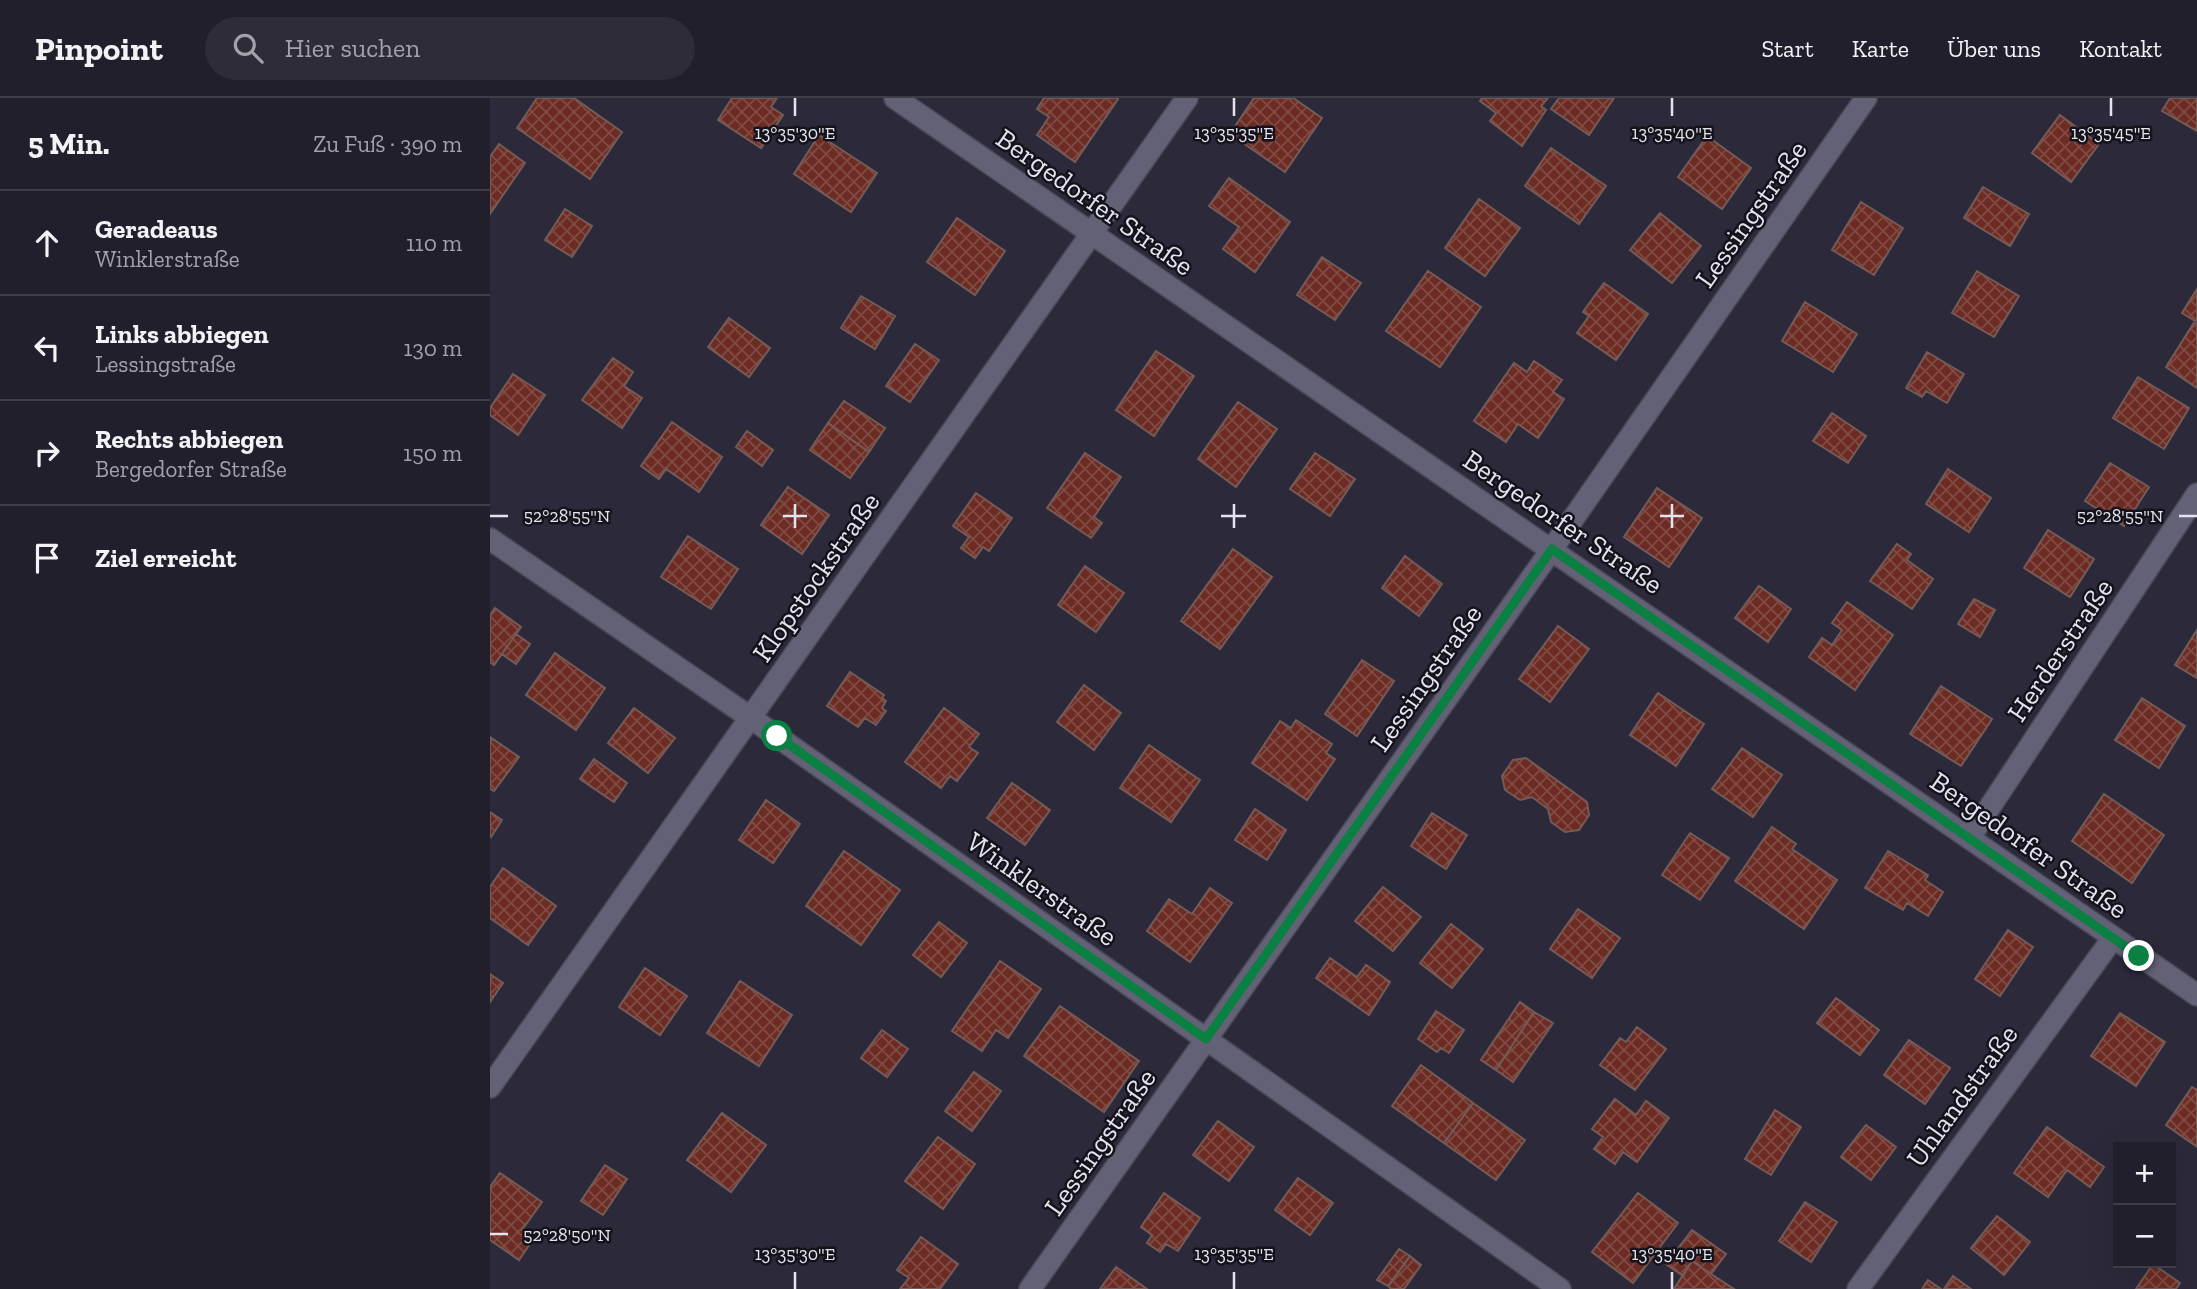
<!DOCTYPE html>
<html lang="de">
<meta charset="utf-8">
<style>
body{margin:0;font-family:"Zilla Slab",serif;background:#2d2c38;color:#f1f3f6}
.controls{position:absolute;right:21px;bottom:21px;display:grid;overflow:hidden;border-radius:0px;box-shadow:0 7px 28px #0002}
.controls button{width:63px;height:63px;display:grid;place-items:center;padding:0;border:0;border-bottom:2px solid #3e3d48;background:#211f2c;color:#f1f3f6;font:35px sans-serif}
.stop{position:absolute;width:21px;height:21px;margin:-16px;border:5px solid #0b8043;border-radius:50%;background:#fff}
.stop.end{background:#0b8043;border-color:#fff;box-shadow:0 2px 7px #0008}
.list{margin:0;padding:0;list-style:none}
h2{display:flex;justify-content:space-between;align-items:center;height:91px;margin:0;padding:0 28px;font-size:30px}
h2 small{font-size:23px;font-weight:400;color:#a2a2a9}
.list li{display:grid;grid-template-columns:46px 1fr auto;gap:21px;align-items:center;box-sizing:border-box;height:105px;padding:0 28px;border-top:2px solid #3e3d48}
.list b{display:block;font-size:26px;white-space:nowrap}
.list p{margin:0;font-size:23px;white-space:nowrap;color:#a2a2a9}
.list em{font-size:23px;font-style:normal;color:#a2a2a9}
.icon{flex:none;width:38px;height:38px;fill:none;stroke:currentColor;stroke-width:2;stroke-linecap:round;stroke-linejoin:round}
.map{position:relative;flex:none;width:1707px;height:1191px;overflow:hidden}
header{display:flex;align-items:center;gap:42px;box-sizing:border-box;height:98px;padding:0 35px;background:#211f2c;border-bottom:2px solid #3e3d48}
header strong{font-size:33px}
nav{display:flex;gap:38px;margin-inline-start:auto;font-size:24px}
.search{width:490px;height:63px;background:#2d2c38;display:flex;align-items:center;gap:18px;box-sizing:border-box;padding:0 24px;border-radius:38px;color:#a2a2a9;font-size:26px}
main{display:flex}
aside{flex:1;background:#211f2c}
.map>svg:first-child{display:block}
</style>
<header>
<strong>Pinpoint</strong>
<div class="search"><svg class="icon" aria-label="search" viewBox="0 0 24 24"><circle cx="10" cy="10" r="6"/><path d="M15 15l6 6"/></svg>Hier suchen</div>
<nav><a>Start</a><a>Karte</a><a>Über uns</a><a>Kontakt</a></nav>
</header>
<main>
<aside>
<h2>5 Min.<small>Zu Fuß · 390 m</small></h2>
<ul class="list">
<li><svg class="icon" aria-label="ahead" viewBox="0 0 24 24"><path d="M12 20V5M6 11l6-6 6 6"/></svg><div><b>Geradeaus</b><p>Winklerstraße</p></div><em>110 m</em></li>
<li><svg class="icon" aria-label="left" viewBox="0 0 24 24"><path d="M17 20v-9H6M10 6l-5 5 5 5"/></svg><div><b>Links abbiegen</b><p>Lessingstraße</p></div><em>130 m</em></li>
<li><svg class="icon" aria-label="right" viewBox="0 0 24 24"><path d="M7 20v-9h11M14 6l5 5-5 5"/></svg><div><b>Rechts abbiegen</b><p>Bergedorfer Straße</p></div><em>150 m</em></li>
<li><svg class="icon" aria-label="arrive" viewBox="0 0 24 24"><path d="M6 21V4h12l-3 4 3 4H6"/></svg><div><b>Ziel erreicht</b></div></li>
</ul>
</aside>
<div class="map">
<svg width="1707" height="1191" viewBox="0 0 1707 1191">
<defs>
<pattern id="building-cross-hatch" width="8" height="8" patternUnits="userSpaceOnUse" patternTransform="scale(1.75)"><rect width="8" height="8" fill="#6c2c23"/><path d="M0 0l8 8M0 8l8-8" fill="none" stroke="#814a43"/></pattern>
</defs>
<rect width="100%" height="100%" fill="#2c293b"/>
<!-- building -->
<path fill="url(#building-cross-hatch)" stroke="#745b57" stroke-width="2" d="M47,0h37l48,34 -32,47 -73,-51z
M242,0h45l-6,9 12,8 -22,33 -43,-28z
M554,0h73l1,1 -43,63 -38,-27 12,-18 -12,-8z
M764,0h39l29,20 -37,54 -55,-38z
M992,0h66l-7,8 5,4 -24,36 -32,-25 6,-8 -16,-12z
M1069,0h55l-25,37 -38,-26z
M1680,0h27v33l-35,-20z
M1570,17l39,29 -28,38 -39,-29z
M329,37l58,38 -26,39 -57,-38z
M1217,38l44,32 -29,41 -44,-32z
M9,46l26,19 -35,51v-57z
M1061,50l55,38 -27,38 -54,-38z
M739,80l61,44 -35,50 -32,-23 16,-22 -30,-21z
M1493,89l46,27 -19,32 -46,-28z
M989,101l41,29 -35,48 -40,-28z
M1371,104l42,26 -29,47 -42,-25z
M75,111l27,17 -20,31 -27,-17z
M1170,115l41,33 -29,37 -42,-33z
M467,120l48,33 -30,44 -48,-33z
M832,159l39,26 -26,37 -38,-25z
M938,173l53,36 -41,60 -54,-36z
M1487,173l42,25 -25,41 -42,-24z
M1114,185l44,31 -32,46 -39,-27 12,-17 -6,-4z
M1707,191v99l-31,-21 29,-46 -13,-8z
M371,198l34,20 -20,33 -34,-21z
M1315,204l52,32 -24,38 -51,-31z
M239,220l41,30 -21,29 -41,-30z
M425,246l24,16 -29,42 -24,-16z
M666,253l38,25 -40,60 -38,-26z
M1437,254l37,22 -17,29 -21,-12 -4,6 -16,-9z
M123,260l20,14 -9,14 18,12 -20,30 -40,-28z
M1044,263l28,19 -9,12 11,7 -26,39 -20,-14 -12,18 -32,-21 40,-58 13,9z
M23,276l32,21 -27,40 -28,-20v-7z
M1648,279l51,31 -25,41 -51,-31z
M354,303l41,27 -16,24 -41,-29z
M748,304l39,27 -41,58 -38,-28z
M1342,315l34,23 -18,27 -35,-22z
M182,324l50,35 -23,35 -33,-23 -7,10 -18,-13z
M338,325l41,29 -19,26 -40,-28z
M257,333l26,19 -11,16 -26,-19z
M595,355l36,24 -27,40 8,6 -11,15 -44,-30z
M825,355l40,26 -25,37 -40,-27z
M1620,365l39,24 -25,39 -39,-25z
M1458,371l43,29 -22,34 -43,-28z
M298,389l41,28 -27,39 -41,-29z
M1167,390l45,30 -33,49 -45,-30z
M486,395l36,25 -23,33 -6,-4 -8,11 -14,-10 8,-11 -16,-11z
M1558,432l46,29 -24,38 -46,-29z
M198,438l50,33 -27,40 -50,-32z
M1407,446l14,10 -4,6 26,19 -21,30 -42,-28z
M743,451l39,28 -52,72 -39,-28z
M915,458l37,28 -23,32 -37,-28z
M595,468l39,27 -28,39 -38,-27z
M1269,488l32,23 -23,33 -33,-24z
M1484,501l21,11 -15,27 -22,-13z
M1357,504l46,33 -38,55 -46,-33 13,-19 10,7 10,-15 -10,-7z
M5,510l26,19 -27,38 -4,-3v-47z
M1068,528l31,23 -39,53 -31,-23z
M1707,532v48l-22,-13z
M26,536l14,10 -14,20 -14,-10z
M65,555l50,35 -29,42 -50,-35z
M872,562l32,21 -37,55 -32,-22z
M360,574l34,23 -2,3 4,3 -4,7 4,3 -10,14 -11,-7 -7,9 -31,-21z
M594,587l37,28 -27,37 -37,-28z
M1451,588l51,33 -31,47 -51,-32z
M1168,595l46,31 -28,42 -46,-31z
M1652,600l43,28 -26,42 -44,-28z
M144,610l41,30 -27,35 -40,-30z
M454,610l35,26 -10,13 9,6 -21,28 -7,-5 -9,12 -36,-26z
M806,622l36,24 -6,9 9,6 -28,41 -55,-37 28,-42 11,7z
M0,639l29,20 -25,34 -4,-2z
M659,647l51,35 -29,42 -51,-34z
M1252,650l40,27 -29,42 -41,-28z
M1036,660l61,44 2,13 -10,15 -14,2 -14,-10 -3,-13 -16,-12 -12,3 -15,-10 -3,-14 11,-16z
M104,661l33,24 -13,19 -34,-23z
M522,685l38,27 -25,35 -38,-27z
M1614,696l60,41 -32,48 -60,-42z
M276,702l34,24 -27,39 -34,-23z
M765,711l31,21 -19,30 -32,-20z
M0,714l12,8 -11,17 -1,-1z
M942,715l35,22 -21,34 -35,-23z
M1282,729l24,17 -4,5 45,31 -33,49 -69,-48z
M1200,735l39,25 -29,42 -38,-25z
M354,753l56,39 -39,55 -55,-39z
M1398,753l40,24 -3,5 18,12 -15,24 -21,-13 -4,7 -38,-22z
M13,770l53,38 -28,39 -38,-27v-31z
M893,789l38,30 -28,34 -38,-30z
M720,790l22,15 -42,59 -43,-31 22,-32 23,15z
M1088,811l42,29 -28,40 -42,-29z
M449,824l28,21 -26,34 -28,-22z
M961,826l32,25 -31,39 -32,-25z
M1518,832l25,17 -33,49 -25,-17z
M840,860l27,19 9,-12 24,17 -21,33 -53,-37z
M510,863l41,28 -33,49 -12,-8 -14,21 -30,-20z
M155,870l42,28 -27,39 -41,-28z
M0,876l13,9 -13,19z
M250,883l52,34 -33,51 -52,-33z
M1346,900l43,32 -19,25 -43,-32z
M1030,904l14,10 -38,58 -15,-10z
M570,908l79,55 -35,51 -80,-56z
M946,913l28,19 -15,23 -8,-5 -4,4 -19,-13z
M1044,914l19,11 -40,59 -17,-12z
M1630,915l45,29 -29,44 -45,-30z
M1147,929l29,22 -31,41 -35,-25 20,-27 6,4z
M392,932l26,19 -21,28 -26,-19z
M1419,942l41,28 -25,36 -41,-29z
M931,967l52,38 -29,40 -52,-37z
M484,974l27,19 -29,40 -27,-20z
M1702,989l5,3v57l-31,-22z
M1125,1001l21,16 10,-14 23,17 -32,44 -14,-10 -8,12 -21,-15 9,-12 -11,-8z
M983,1005l52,37 -29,40 -52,-37z
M1285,1012l26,17 -30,48 -26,-16z
M232,1015l44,32 -35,47 -44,-32z
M728,1023l36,26 -25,34 -36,-26z
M1376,1027l30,22 -25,33 -30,-23z
M1557,1029l57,40 -14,20 -23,-17 -19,27 -34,-24z
M448,1039l37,27 -32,45 -38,-28z
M115,1067l22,14 -24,36 -22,-14z
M10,1075l42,29 -20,28 12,8 -15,22 -29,-20v-53z
M808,1080l35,25 -23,32 -35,-25z
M674,1095l36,25 -22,33 -12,-7 -6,8 -13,-9 5,-8 -11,-8z
M1148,1095l40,30 -45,60 -41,-31z
M1315,1104l32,20 -26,40 -32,-21z
M1507,1118l33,26 -26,33 -33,-27z
M1202,1132l34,24 -15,20 -19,-13 -9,15 -17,-12z
M431,1139l37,27 -18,25h-40l9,-11 -12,-8z
M909,1151l11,7 -22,30 -11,-6z
M920,1158l11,9 -17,24h-13l-3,-3z
M1202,1163l19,13 23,15h-60z
M1663,1166l27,19 -4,6h-40z
M626,1169l31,22h-47z
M1463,1178l18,13h-27z
M1438,1182l13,9h-19z"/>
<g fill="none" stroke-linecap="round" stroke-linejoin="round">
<!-- minor casing -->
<g stroke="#4a4857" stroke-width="24">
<path id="minor" d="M405,0l1302,897
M0,441l261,179 809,571
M1480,739l227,-343
M0,989l697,-989
M540,1191l522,-740 314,-451
M1368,1191l255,-351"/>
</g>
<!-- minor -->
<use href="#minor" stroke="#636175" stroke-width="21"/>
</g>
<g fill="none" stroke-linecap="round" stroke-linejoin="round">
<!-- route -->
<path stroke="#0b8043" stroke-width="9" d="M287,638l429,303 346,-490 587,407"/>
</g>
<!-- ticks -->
<path fill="none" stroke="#e4e3ef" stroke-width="2.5" d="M305,0v18M744,0v18M1182,0v18M1621,0v18M305,406v24M744,406v24M1182,406v24M0,418h18M293,418h24M731,418h25M1170,418h24M1689,418h18M0,1136h18M305,1174v17M744,1174v17M1182,1174v17"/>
<g text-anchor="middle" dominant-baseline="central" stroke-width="5" stroke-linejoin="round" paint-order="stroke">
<!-- street labels -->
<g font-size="28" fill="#e4e3ef" stroke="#14131b">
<text transform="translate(605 104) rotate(35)">Bergedorfer Straße</text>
<text transform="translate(1261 116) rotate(-55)">Lessingstraße</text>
<text transform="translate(1073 424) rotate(34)">Bergedorfer Straße</text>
<text transform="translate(326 479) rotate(-55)">Klopstockstraße</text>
<text transform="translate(1570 552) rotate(-56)">Herderstraße</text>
<text transform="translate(936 580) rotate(-55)">Lessingstraße</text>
<text transform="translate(1539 747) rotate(35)">Bergedorfer Straße</text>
<text transform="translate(552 791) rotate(35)">Winklerstraße</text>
<text transform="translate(1472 998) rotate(-54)">Uhlandstraße</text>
<text transform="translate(610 1044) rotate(-55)">Lessingstraße</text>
</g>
</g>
<g font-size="18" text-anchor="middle" fill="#e4e3ef" stroke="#14131b" stroke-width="5" stroke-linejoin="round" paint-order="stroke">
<text x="305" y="41">13°35'30"E</text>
<text x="744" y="41">13°35'35"E</text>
<text x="1182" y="41">13°35'40"E</text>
<text x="1621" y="41">13°35'45"E</text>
<text x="77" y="424">52°28'55"N</text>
<text x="1630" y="424">52°28'55"N</text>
<text x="77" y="1143">52°28'50"N</text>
<text x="305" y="1162">13°35'30"E</text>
<text x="744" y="1162">13°35'35"E</text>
<text x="1182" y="1162">13°35'40"E</text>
</g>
</svg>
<div class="controls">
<button>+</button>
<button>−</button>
</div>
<div class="stop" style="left:287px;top:638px"></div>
<div class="stop end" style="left:1649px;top:858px"></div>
</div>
</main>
